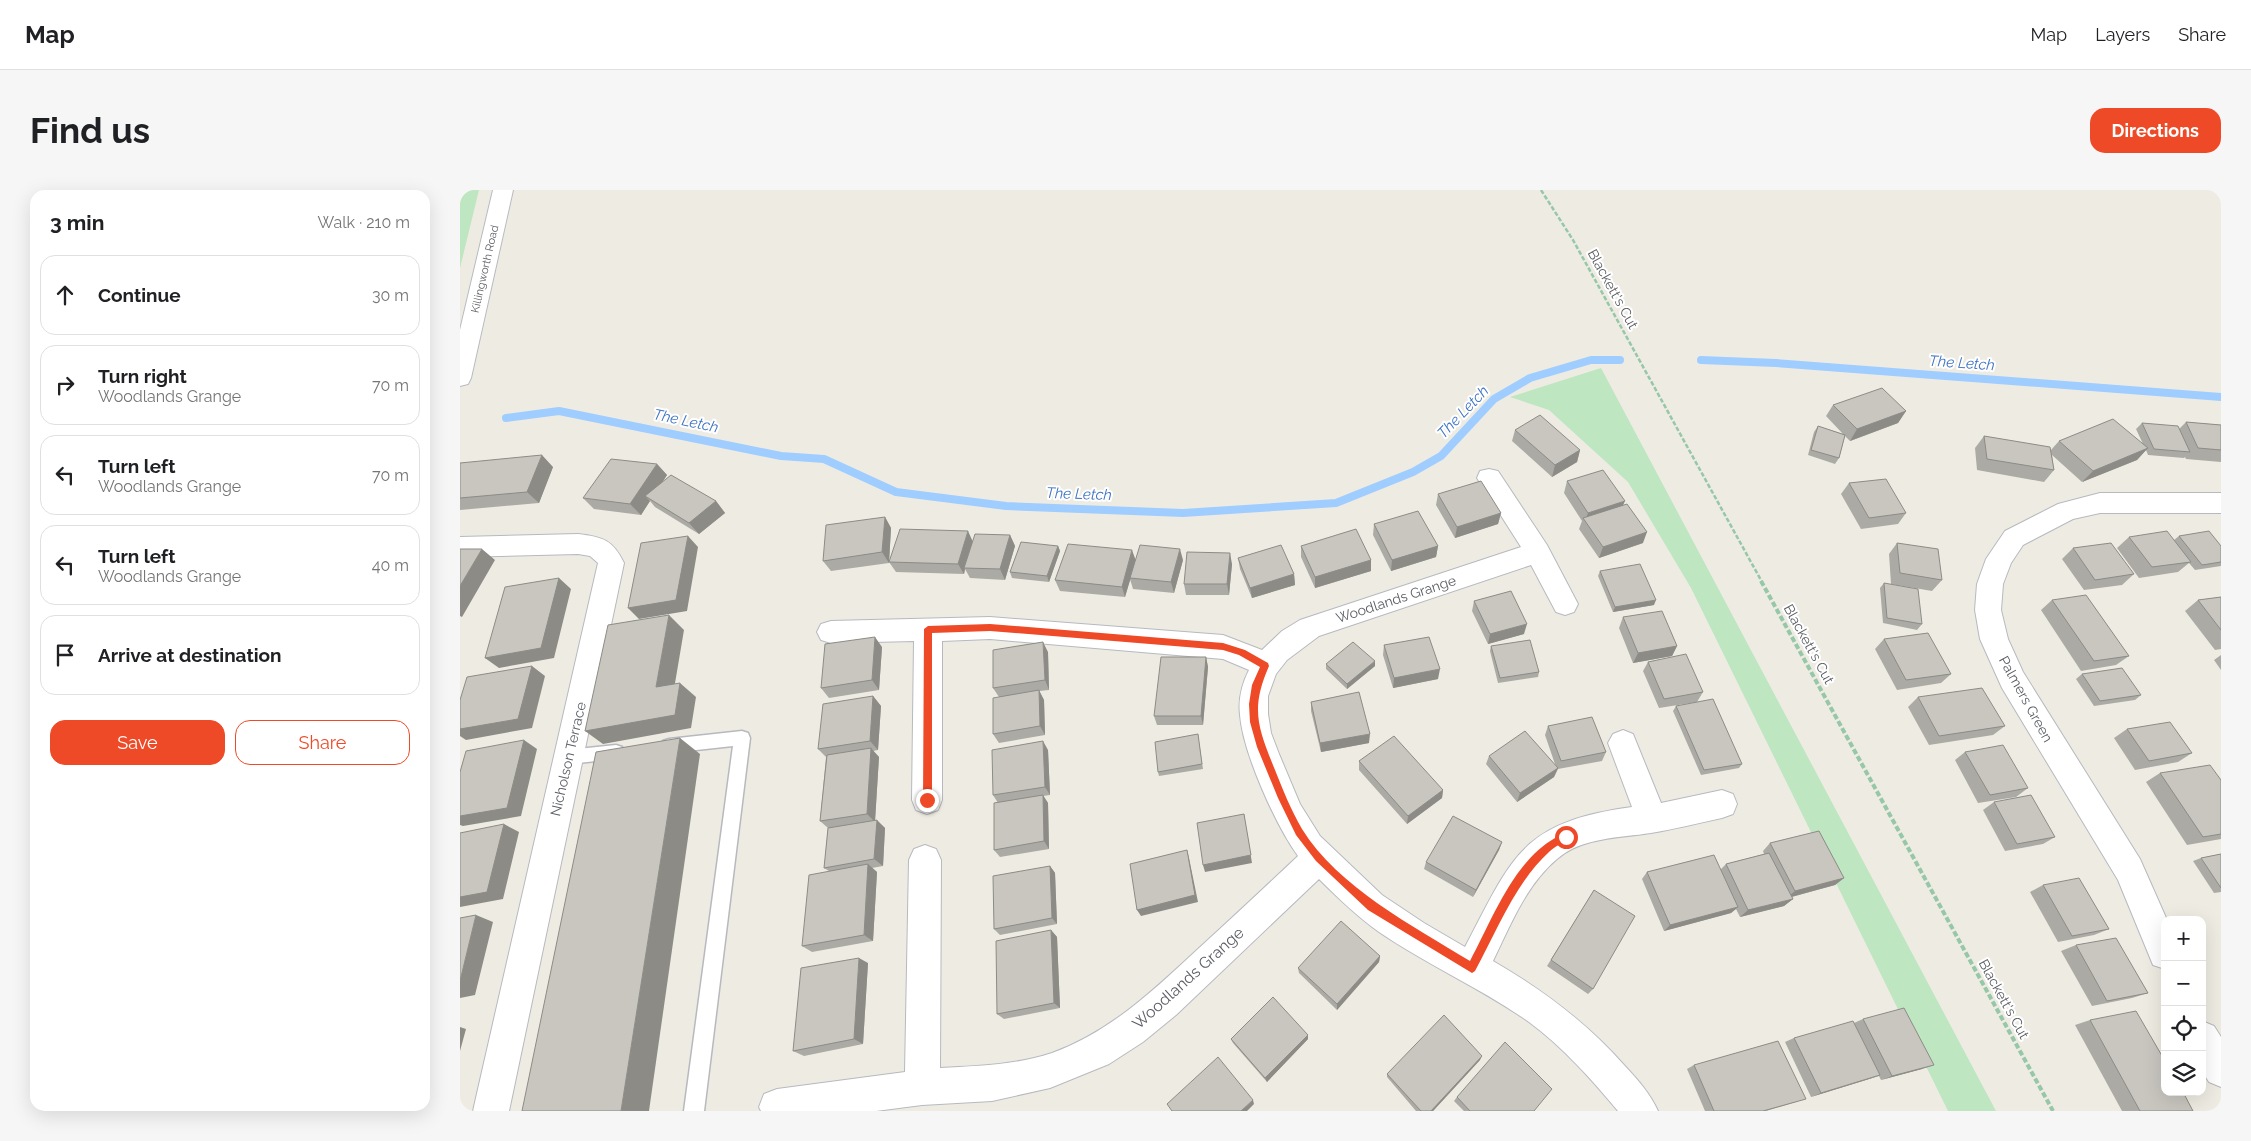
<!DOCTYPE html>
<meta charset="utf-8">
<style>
body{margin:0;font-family:Raleway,sans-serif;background:#f6f6f6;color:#202124}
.controls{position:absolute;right:15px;bottom:15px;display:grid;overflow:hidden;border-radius:10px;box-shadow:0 5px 20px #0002}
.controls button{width:45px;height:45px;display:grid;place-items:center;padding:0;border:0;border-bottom:1px solid #e0e0e0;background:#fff;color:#202124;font:25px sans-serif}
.stop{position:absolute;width:15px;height:15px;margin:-11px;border:4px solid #ee4a27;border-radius:50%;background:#fff}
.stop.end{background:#ee4a27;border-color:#fff;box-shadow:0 1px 5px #0008}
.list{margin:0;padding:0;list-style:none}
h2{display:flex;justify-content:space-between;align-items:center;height:65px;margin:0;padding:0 20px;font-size:21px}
h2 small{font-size:16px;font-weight:400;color:#757577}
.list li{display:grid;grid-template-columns:32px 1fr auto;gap:15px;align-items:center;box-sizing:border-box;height:80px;margin:0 10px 10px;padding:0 10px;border:1px solid #e0e0e0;border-radius:15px}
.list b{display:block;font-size:19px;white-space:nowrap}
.list p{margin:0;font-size:16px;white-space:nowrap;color:#757577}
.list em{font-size:16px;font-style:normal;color:#757577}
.actions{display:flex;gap:10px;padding:15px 20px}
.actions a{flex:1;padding:11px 0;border:1px solid #ee4a27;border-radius:15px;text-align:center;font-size:18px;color:#ee4a27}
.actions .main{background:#ee4a27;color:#fff}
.icon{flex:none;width:28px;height:28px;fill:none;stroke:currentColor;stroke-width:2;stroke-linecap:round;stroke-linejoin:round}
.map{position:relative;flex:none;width:1761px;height:921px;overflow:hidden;border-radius:15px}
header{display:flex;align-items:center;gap:30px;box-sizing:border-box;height:70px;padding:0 25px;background:#fff;border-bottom:1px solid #e0e0e0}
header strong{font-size:24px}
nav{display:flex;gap:28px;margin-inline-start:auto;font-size:18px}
.intro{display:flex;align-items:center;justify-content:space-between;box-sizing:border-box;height:120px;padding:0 30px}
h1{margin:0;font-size:35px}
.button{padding:12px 22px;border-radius:15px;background:#ee4a27;color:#fff;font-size:18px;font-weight:700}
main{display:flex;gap:30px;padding:0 30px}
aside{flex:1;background:#fff;border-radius:15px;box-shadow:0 5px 20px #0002}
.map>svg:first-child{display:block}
</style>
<header>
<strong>Map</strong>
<nav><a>Map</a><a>Layers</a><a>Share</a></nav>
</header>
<div class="intro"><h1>Find us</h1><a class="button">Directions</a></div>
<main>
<aside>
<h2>3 min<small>Walk · 210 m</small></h2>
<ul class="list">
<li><svg class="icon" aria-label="ahead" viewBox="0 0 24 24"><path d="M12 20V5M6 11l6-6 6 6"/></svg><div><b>Continue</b></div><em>30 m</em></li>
<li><svg class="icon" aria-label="right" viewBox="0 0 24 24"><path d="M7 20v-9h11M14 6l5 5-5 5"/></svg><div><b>Turn right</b><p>Woodlands Grange</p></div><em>70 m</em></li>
<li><svg class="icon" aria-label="left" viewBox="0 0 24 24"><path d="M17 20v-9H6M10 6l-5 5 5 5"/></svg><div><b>Turn left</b><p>Woodlands Grange</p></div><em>70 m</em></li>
<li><svg class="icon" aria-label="left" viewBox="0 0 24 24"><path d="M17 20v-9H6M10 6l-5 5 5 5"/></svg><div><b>Turn left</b><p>Woodlands Grange</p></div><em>40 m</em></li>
<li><svg class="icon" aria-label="arrive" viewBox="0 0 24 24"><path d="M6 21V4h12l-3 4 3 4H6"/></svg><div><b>Arrive at destination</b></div></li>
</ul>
<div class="actions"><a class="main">Save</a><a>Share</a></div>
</aside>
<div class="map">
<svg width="1761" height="921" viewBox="0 0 1761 921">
<rect width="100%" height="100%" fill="#eeece2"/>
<!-- green -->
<path fill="#bde6c1" d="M0,0h19l-19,78z
M1141,178l395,743h-48l-257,-523 -63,-106 -79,-72 -39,-13z"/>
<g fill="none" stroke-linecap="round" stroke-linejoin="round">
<!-- stream -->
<path stroke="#a0cdff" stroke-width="8" d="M1241,170l75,3 445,34
M46,228l53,-7 222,45 43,3 72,33 110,14 177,7 153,-10 77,-31 28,-16 53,-57 36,-21 61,-18h29"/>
<!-- lane casing -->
<g stroke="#b7b9bf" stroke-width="3">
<path id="lane" d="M282,541l6,2 2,5 -46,373h-20l49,-365 -64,7 -6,-2 -2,-5 2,-5 6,-2z
M156,555l6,2 2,5 -2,5 -6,2 -48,5 -6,-2 -2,-5 2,-5 6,-2z"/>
</g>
<!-- street casing -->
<g stroke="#b7b9bf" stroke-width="2">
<path id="street" d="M1029,279l9,2 49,74 31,59 -4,8 -9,3 -9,-3 -25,-47 -212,71 -32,24 -11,14 -8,22v18l3,19 8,21 21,50 20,32 62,59 42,28 41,24c48,-92 57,-125 167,-140l-24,-64 5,-9 10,-4 10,4 28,69 61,-13 11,4 4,10 -4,10 -11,4c-24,5 -47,11 -71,15 -31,5 -69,4 -94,26 -31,26 -47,67 -64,102 50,29 93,61 131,104 13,14 26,28 34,46h-40c-27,-32 -55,-64 -89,-89 -48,-34 -102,-57 -150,-90 -22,-16 -41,-34 -60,-53l-143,136 -33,27 -34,22 -59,24 -58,13 -70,4 -46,6h-115l-2,-4 5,-13 13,-5 128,-17 4,-212 5,-11 11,-4 11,4 5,11 -1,208c37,-2 76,-3 112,-15 58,-21 102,-63 146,-104 34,-31 67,-62 100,-93 -22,-30 -55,-103 -58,-141 -2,-16 2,-31 9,-45l-26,-11 -233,-20 -48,2v159l-4,10 -11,4 -11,-4 -4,-10 2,-159 -83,2 -10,-3 -4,-8 4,-8 10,-3 159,-4 233,18 39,15 20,-19 18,-11 221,-73 -44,-69 3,-7z
M1640,303h121v20h-121l-27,6 -50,26 -12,18 -8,21 -2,26 7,29 15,33 117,187 27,61h-2v49l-12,-4 -35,-85 -116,-192 -22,-49 -5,-29 2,-26 9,-25 19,-28 53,-27z
M118,344c25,3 35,6 46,29l-115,548h-36l125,-548 -8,-7 -12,-2 -118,3v-20z
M1742,831l12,5 7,11v50l-12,-5 -7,-11z"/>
</g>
<!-- secondary casing -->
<g stroke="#b7bac1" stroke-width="2">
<path id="secondary" d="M33,0h20l-42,188 -3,6 -8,2v-56z"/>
</g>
<!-- path-far1 -->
<path stroke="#96c7a9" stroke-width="2.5" stroke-dasharray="4.5 2" stroke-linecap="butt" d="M1081,0l32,50 189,342"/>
<!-- path -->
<path stroke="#96c7a9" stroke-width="4" stroke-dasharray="5.5 2.5" stroke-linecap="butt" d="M1301,391l292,530"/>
<!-- lane -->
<use href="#lane" fill="#fff" fill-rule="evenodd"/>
<!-- street -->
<use href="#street" fill="#fff" fill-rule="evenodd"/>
<!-- secondary -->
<use href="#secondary" fill="#fff" fill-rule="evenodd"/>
</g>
<!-- wall -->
<path fill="#acaaa4" d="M1373,215l73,6 -8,12 -48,18 -5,-5 -6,22 -4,6 -27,-9 6,-23 4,-6 25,8 -17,-18z
M1726,232l35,3v37l-35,-3 -1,-2 -1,1 -36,-3 -2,-5 -9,10 -55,22 -30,-27 2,15 -10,12 -67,-12 -2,-22 9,-12 67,14 8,-9 84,3 -7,-15 6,-6 37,6z
M1055,240l65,20 -3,12 -25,15 -40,-36z
M0,273l93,4 -14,36 -79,7z
M197,274l10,11 -4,6 53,20 9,12 -26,21 -44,-27 -5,-6 -9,14 -47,-6 -11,-11z
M1107,291l56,24 20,38 -44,15 -20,-29 3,-8 -18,-28z
M1389,293l57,30 -8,11 -37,5 -20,-35z
M978,304l63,19 -3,11 -43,14 -19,-33z
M425,327l6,11 -2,35 -58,8 -8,-10z
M914,334l64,22 -2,11 -45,14 -18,-36z
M550,345l5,11 -10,34 -35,-2 -5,-9 -1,5 -68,-2 -7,-10 83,-21z
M1719,346l42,10v20l-26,4 -6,-7 -11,9 -39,6 -22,-30 12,-11 45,3z
M1437,353l45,37 -10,11 -41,-7 -2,-30z
M598,356l2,5 -11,31 -37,-4 -2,-6z
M841,356l70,14v11l-56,17 -14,-31z
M1613,358l61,26 -12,11 -38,5 -22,-31z
M778,368l56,16 1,11 -43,13 -12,-29z
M723,370l-9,33 -41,-4 -3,-10 -5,18 -65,-6 -5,-11z
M772,374l-3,31h-43l-2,-11z
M1140,381l54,34 -41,7 -15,-36z
M1424,393l38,41 -5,6 -34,-7 -3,-35z
M1761,407v52l-6,1 -30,-39 13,-11z
M1592,410l77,56 -13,9 -35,6 -40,-61z
M1014,411l50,33 -36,10 -16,-33z
M1163,427l54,29 -5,10 -39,7 -14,-35z
M1424,449l67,35 -10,9 -44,7 -22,-41z
M924,455l54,34 -45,9 -10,-33z
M1031,456l48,26 -1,5 -40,6 -8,-32z
M422,457l-3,43 -50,8 -8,-10z
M588,462l1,38 -10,1 5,9 1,35 -46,8 -6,-9 6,-37 -6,-9z
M1761,465v15l-7,-10z
M746,467l2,10 -5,58h-46l-3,-9z
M1188,472l55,30 -6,10 -38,6 -16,-37z
M866,474l49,2 -28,23 -21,-20z
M1622,484l59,21 -6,5 -41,6 -18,-27z
M413,506l8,10 -3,44 -5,1 6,6 -4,63 10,8 -2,38 -11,2 5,4 -4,69 -61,11 -10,-6 27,-75 -5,-3 4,-40 -8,-7 6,-64 -8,-8z
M1458,507l87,29 -12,9 -64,10 -21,-38z
M851,512l58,41 -48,9 -10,-41z
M1216,516l66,58 -3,4 -38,7 -28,-64z
M1088,536l58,26 -4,9 -44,8 -4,8 -37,25 -31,-38 3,-8 67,11 -11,-32z
M1667,539l65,24 -14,9 -43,8 -21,-32z
M738,544l5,35 -44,7 -1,-4z
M588,560l2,45 -7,1 5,7 1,46 -49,8 -6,-7 4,-47 -5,-8z
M1505,562l63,36 -12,9 -38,6 -23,-43z
M899,571l84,29 -1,8 -35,26 -48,-54z
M1700,583l61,7v59l-34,6 -41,-63z
M1534,612l61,35 -12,7 -38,7 -22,-41z
M1042,652l-3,8 -26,47 -49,-28 2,-7z
M1310,653l74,35 -9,7 -43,12 1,2 -9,7 -44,11 -4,-8 -5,4 -67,18 -22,-52 5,-7 74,-3 5,-5 38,-10 -1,-3z
M1761,664v38l-7,1 -21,-32 8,-3z
M590,676l5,7 2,51 -57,11 -6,-6z
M1583,695l66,44 -15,6 -36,7 -28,-50z
M1134,700l-1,99 -5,5 -41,-28z
M591,740l6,7 3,71 -56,11 -7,-5z
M1616,755l72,48 -16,5 -40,8 -31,-55z
M920,766l-1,6 -42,48 -38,-37 -1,-5z
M408,773l-5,81 -59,12 -11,-5z
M1403,829l59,50 -41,11 -2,-4 -68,21 -26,-55 9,-4 60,-15z
M1630,830l103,91h-71l-47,-86z
M771,849h77l-41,43 -34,-39z
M1020,870l-47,51h-17l-29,-34v-3z
M1234,875l102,37 -30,9h-61l-18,-42z
M997,907l77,14h-70l-10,-10z"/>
<!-- shaded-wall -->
<path fill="#8c8b86" d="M1446,221l-8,12 -48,18 7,-12z
M1688,258l-11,12 -55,22 11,-11z
M1120,260l-3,12 -25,15 3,-12z
M82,265l11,12 -14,36 -12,-11z
M197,274l10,11 -16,25 -6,-4 5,5 -9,14 -11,-11z
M256,311l9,12 -26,21 -10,-11z
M1165,311l-5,11 -35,9 3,-8z
M1041,323l-3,11 -43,14 2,-11z
M425,327l6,11 -2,35 -7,-11z
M508,341l5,11 -9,26 1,1 -1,5 -6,-10z
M1187,342l-4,11 -44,15 4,-11z
M550,345l5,11 -10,34 -5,-11z
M228,346l10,11 -11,64 -48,8 -11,-11z
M598,356l2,5 -11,31 -2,-6z
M978,356l-2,11 -45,14 1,-11z
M22,359l13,11 -33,57 -2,-1v-30z
M720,359l3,11 -9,33 -3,-11z
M672,360l4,11 -11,36 -3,-10z
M770,363l2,11 -3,31 -2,-11z
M911,370v11l-56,17v-11z
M834,384l1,11 -43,13 -2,-10z
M99,388l12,11 -17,69 -55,10 -14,-10z
M1196,410l-2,5 -41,7 2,-5z
M209,425l15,15 -12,71 -16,-14z
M1067,434l-3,10 -36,10 2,-10z
M415,447l7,10 -3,43 -7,-10z
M583,452l5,10 1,38 -4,-10z
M1217,456l-5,10 -39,7 5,-10z
M746,467l2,10 -5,58 -2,-9z
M915,471v5l-28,23v-5z
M72,476l13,10 -13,52 -66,12 -6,-4v-7z
M980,479l-2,10 -45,9 1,-10z
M220,493l16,14 -5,31 -88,16 -18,-13z
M579,500l5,10 1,35 -5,-9z
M413,506l8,10 -3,44 -8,-9z
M910,544l-1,9 -48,9 -1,-9z
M220,548l20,16 -51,357h-28z
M64,550l13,9 -16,67 -58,10 -3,-1v-9z
M583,551l5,9 2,45 -5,-8z
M411,558l8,9 -4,65 -8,-8z
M1098,578l-4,9 -37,25 3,-9z
M983,600l-1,8 -35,26 1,-8z
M583,605l5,8 1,46 -5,-8z
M784,624l8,49 -47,9 -2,-7z
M417,630l8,8 -2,38 -9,-7z
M44,634l15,8 -16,67 -43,8v-10z
M1042,652l-3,8 -26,47 3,-7z
M727,660l2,8 9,44 -57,14 -4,-6z
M408,674l9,8 -4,69 -9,-6z
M590,676l5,7 2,51 -5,-6z
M1384,688l-9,7 -48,13 8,-7z
M1333,709l-9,7 -44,11 8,-7z
M1278,717l-7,6 -67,18 6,-6z
M16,725l17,7 -18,73 -15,3v-17z
M591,740l6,7 3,71 -6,-5z
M920,766l-1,6 -42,48v-6z
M399,768l9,5 -5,81 -9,-5z
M0,837l6,2 -6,22z
M848,845v4l-41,43 -2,-4z
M1022,866l-2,4 -47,51h-2z
M1474,875l-12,4 -41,11 11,-4z
M1420,885l-11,4 -58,18 10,-4z
M793,910l1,4 -7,7h-6z"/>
<!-- building -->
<path fill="#c8c6bf" stroke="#8c8b86" d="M1422,198l24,23 -49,18 -24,-24z
M1080,225l40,35 -25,15 -40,-35z
M1653,229l35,29 -55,23 -34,-30z
M1726,232l35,3v25l-23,-2z
M1682,233l36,3 12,26 -36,-3z
M1358,236l27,9 -6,23 -28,-8z
M1524,246l66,11 4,23 -67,-11z
M82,265l-15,37 -67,6v-35z
M151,269l46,5 -27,40 -47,-6z
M1143,280l22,31 -37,12 -21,-32z
M211,285l45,26 -27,22 -44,-27z
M1426,289l20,34 -37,5 -20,-35z
M1021,291l20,32 -44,14 -19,-33z
M1167,314l20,28 -44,15 -20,-29z
M958,321l20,35 -46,14 -18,-36z
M425,327l-3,35 -59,9 3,-36z
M440,339l68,2 -10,33 -69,-2z
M896,339l15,31 -56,17 -14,-31z
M1707,341l24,31 -39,5 -23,-30z
M1749,341l12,15v16l-19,3 -23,-29z
M515,344l35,1 -10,34 -36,-1z
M228,346l-12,64 -48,8 13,-65z
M561,352l37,4 -11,30 -37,-4z
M1437,353l41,6 4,31 -42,-7z
M1651,353l23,31 -39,6 -22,-32z
M608,354l64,6 -10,37 -67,-7z
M680,355l40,4 -9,33 -41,-4z
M821,355l13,29 -44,14 -12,-30z
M0,359h22l-22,37z
M727,362l43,1 -3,31h-43z
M1180,374l16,36 -41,7 -15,-36z
M99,388l-18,70 -56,10 20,-71z
M1424,393l34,6 4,35 -35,-6z
M1051,401l16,33 -37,10 -16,-33z
M1626,405l43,61 -35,5 -42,-61z
M1761,407v33l-23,-30z
M1202,421l15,35 -39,7 -15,-36z
M209,425l-13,72 24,-4 -5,32 -90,16 23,-106z
M1468,443l23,41 -45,6 -22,-41z
M415,447l-3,43 -51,8 4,-44z
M969,447l11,32 -46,9 -10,-33z
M1070,450l9,32 -39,6 -9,-32z
M583,452l2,38 -52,8v-38z
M893,452l22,19 -28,23 -21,-20z
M1226,464l17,38 -39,7 -16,-37z
M701,467h45l-5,59h-47z
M72,476l-14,53 -58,10v-29l7,-23z
M1662,478l19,27 -41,6 -18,-27z
M1522,498l23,38 -66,10 -21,-39z
M579,500l1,36 -47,8v-36z
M899,502l11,42 -50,9 -9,-41z
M413,506l-3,45 -52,8 5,-45z
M1253,509l29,65 -38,6 -28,-64z
M1132,527l14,35 -45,9 -13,-35z
M1710,532l22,31 -43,8 -22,-32z
M1065,541l33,37 -38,25 -31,-37z
M738,544l4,30 -44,8 -3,-30z
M934,546l49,54 -35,26 -49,-55z
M220,548l-59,373h-99l74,-359z
M64,550l-17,68 -47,8v-44l6,-21z
M583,551l2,46 -52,8 -1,-45z
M1543,555l25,43 -38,7 -25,-43z
M411,558l-4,66 -47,7 7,-66z
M1750,575l11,15v54l-18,3 -43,-64z
M583,605l1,46 -50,9v-47z
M1571,605l24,42 -38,7 -23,-42z
M784,624l7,41 -48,10 -6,-42z
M993,626l49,26 -26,48 -50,-28z
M417,630l-3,39 -50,9 4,-40z
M44,634l-17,68 -27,5v-64z
M1359,641l25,47 -49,13 -25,-48z
M727,660l8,45 -58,15 -7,-46z
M1309,663l24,46 -45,11 -22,-46z
M1761,664v34l-20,-30z
M1254,665l24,52 -68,18 -23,-53z
M408,674l-4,71 -62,11 7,-71z
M590,676l2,52 -58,11 -1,-53z
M1619,688l30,51 -37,7 -29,-51z
M1134,700l41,26 -42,73 -42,-29z
M16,725l-16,66v-63z
M881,731l39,35 -43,48 -39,-36z
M591,740l3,73 -57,11 -1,-73z
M1656,748l32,55 -41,8 -31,-56z
M399,768l-5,81 -61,12 8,-83z
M813,807l35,38 -43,43 -34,-39z
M1444,818l30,57 -42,11 -29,-57z
M1676,821l29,50v31h18l10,19h-53l-50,-91z
M984,825l38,41 -51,55h-10l-34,-37z
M1393,831l27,54 -59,18 -27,-55z
M1318,851l28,58 -43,12h-49l-20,-46z
M1045,852l47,47 -18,22h-64l-13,-14z
M758,867l35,43 -12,11h-69l-5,-7z"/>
<!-- route -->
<path fill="#ee4a27" d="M530,434l233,19 22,7 23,13 1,3c-19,43 -11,62 6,104 8,20 16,40 27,59 36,58 111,97 168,132 22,-41 43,-99 85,-123 5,-3 8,-6 14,-4l1,3 -1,3c-7,3 -15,7 -20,12 -34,31 -52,79 -74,119l-3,2 -104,-63 -52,-49 -20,-26 -18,-37 -21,-51 -7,-25 -1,-18 3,-19 8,-18 -21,-12 -16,-5 -233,-19 -58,2v167l-5,4 -4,-4 1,-171 4,-3z"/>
<g text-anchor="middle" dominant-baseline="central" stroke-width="4" stroke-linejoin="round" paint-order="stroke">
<!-- far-street labels -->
<g font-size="11" fill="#5a5d63" stroke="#fff">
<text transform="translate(25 79) rotate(-77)">Killingworth Road</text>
</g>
<!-- street labels -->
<g font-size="14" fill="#5a5d63" stroke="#fff">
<text transform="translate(1153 99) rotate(61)">Blackett's Cut</text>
<text transform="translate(936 409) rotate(-18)">Woodlands Grange</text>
<text transform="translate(1349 454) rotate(61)">Blackett's Cut</text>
<text transform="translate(1566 509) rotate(61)">Palmers Green</text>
<text transform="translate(108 569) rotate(-77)">Nicholson Terrace</text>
<text transform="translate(1544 809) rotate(61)">Blackett's Cut</text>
</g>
<!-- water labels -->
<g font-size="15" font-style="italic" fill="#3f74c6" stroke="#fff">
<text transform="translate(1502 173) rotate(4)">The Letch</text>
<text transform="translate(1003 222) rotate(-46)">The Letch</text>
<text transform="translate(226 231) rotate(12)">The Letch</text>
<text transform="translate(619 304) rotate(2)">The Letch</text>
</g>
<!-- near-street labels -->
<g font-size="16" fill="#5a5d63" stroke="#fff">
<text transform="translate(728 788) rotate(-42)">Woodlands Grange</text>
</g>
</g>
</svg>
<div class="controls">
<button>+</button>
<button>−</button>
<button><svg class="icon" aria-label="locate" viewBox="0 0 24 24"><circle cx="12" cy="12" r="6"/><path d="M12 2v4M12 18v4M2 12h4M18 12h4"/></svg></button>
<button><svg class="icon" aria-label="layers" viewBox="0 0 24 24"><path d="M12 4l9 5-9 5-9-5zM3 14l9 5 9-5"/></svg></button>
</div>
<div class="stop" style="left:1106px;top:647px"></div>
<div class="stop end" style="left:467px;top:610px"></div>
</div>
</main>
